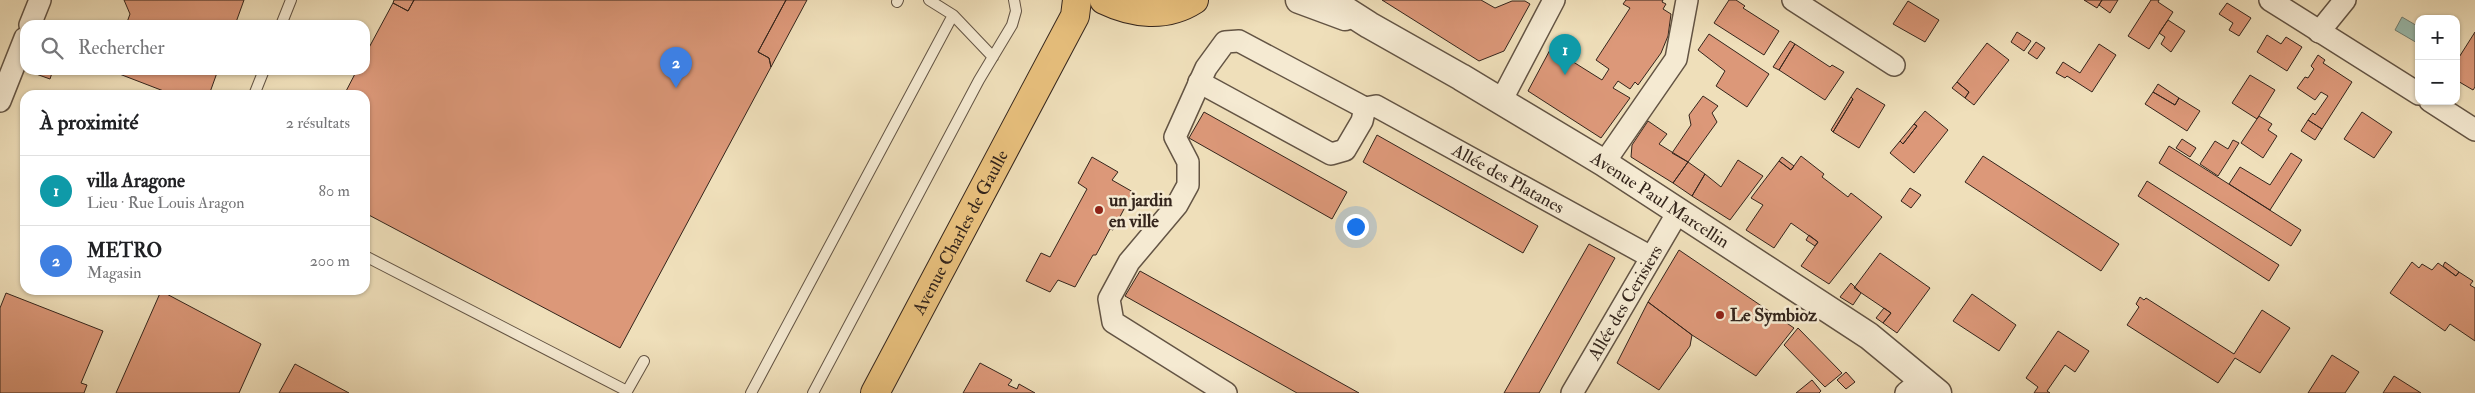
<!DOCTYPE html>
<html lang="fr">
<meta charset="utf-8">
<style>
body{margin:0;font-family:"IM FELL Double Pica",serif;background:#f2f2f2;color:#202124}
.controls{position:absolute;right:15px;top:15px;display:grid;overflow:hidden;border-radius:10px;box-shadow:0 1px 4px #0004}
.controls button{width:45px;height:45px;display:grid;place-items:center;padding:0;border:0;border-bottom:1px solid #e0e0e0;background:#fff;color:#202124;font:25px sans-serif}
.you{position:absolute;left:1355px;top:226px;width:18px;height:18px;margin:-12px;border:4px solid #fff;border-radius:50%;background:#1a73e8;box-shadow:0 0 0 8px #1a73e833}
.badge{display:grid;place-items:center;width:32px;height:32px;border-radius:50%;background:#0b8043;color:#fff;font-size:16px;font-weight:700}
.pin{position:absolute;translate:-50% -41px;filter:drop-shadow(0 1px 2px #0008)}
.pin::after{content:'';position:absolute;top:26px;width:18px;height:15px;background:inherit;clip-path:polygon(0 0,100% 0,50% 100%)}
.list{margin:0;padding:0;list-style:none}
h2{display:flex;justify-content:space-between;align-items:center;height:65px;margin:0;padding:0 20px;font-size:21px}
h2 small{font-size:16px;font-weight:400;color:#757577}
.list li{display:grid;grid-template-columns:32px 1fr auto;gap:15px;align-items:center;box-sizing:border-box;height:70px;padding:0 20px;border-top:1px solid #e0e0e0}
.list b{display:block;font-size:19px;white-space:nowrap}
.list p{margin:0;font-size:16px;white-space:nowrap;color:#757577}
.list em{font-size:16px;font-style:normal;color:#757577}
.icon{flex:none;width:28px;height:28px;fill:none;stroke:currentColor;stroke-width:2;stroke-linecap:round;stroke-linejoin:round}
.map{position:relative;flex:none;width:2475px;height:393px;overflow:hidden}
.search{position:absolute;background:#fff;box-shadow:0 1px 4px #0004;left:20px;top:20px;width:350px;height:55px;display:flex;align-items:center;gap:12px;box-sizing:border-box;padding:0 18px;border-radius:15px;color:#757577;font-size:19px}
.panel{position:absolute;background:#fff;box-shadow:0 1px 4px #0004;left:20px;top:90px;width:350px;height:205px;border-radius:15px}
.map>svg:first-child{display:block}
</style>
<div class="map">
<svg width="2475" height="393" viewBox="0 0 2475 393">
<rect width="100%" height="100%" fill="#efdfba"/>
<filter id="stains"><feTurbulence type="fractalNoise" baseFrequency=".004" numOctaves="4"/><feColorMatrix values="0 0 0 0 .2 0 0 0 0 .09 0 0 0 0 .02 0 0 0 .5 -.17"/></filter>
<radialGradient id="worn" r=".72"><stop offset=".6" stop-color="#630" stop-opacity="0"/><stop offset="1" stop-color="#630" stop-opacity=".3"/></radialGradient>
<!-- water -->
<path fill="#9abdb0" stroke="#718075" d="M2402,17l17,10v17l-24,-14z"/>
<!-- building -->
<path fill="#dc9879" stroke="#34251c" d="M124,0h120l-9,25h-109l4,-11z
M394,0h20l-6,11 -15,-8z
M414,0h372l-28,52 11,6 2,9 -151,281 -255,-135v-118h-21l13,-25h8v-15l28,-52 15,8z
M786,0h21l-36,67 -2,-9 -11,-6z
M1382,0h99l14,8 17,-7h13l5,3 -26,47 -25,10z
M1626,0h37l-1,2 4,2 -3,5 8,5 -3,22 -7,17 -23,32 -3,-3 -5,7 -12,-8 -5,7 17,10 -29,40 -73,-47 23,-43 51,32 7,-11 -13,-9 34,-52 -7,-4z
M1729,0h7l9,6 -2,2 36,23 -15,24 -50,-32z
M2084,0h18l-5,8z
M2102,0h16l-8,13 -11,-8z
M2151,0h8l-1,2 15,10 -24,37 -21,-13z
M1908,1l31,19 -14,22 -32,-18z
M2227,3l24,15 -12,18 -10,-6 4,-7 -14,-9z
M2168,20l17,11 -14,21 -10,-8 4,-7 -6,-4z
M2017,32l14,9 -7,10 -13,-9z
M2475,32v55l-2,3 -17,-10v-18z
M1709,34l60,40 -22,33 -31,-21 9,-15 -27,-21z
M2267,35l14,9 5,-7 16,10 -15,24 -30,-19z
M1790,41l5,3 -16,26 -6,-3z
M2036,42l9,6 -8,11 -9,-6z
M1987,43l22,17 -35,45 -9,-7 4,-6 -12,-10z
M1795,44l35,23 2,-2 12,7 -19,28 -46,-30z
M2099,44l17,11 -24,37 -25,-16 -2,2 -9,-5 7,-11 17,11z
M2318,55l7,5 -2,3 29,19 -30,47 -14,-9 5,-7 2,2 13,-19 -7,-4 -6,8 -18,-12 8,-11 3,1 6,-9 -3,-3z
M37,70h16l-3,9 -14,-5z
M109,70h109l-9,25h-35z
M2250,75l25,15 -18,29 -25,-16z
M1957,82l12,10 -4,6 -13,-10z
M2158,84l21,14 -4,7 -22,-13z
M1857,88l28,17 -26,43 -26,-16 20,-33 -2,-2z
M2153,92l22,13 4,-7 21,13 -13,20 -42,-27z
M1703,96l15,10 -6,7 5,9 -29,40 -16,-9 19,-28 -2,-10z
M1851,97l2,2 -20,33 -2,-2z
M1925,111l23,19 -34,43 -24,-20 10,-12 3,3 14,-18 -3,-2z
M1204,112l143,80 -15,27 -143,-81z
M2362,112l30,20 -18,26 -30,-19z
M2259,116l13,8 -4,6 9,6 -14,22 -22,-15z
M2308,120l14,9 -7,11 -14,-9z
M1648,121l19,13 -8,10 29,18 -15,21 -42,-26 1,-12z
M1914,124l3,2 -14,18 -3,-3z
M1377,135l161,91 -15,27 -160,-91z
M2182,139l14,9 -6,9 -14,-9z
M2233,140l6,3 -21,33 -18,-12 15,-23 13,8z
M2169,146l132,84 -10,16 -132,-83z
M2291,153l11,7 -32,50 -41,-26 11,-17 30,18z
M1801,156l23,18 -2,3 26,20 3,-4 31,24 -53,67 -28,-18 17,-24 -27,-19 -17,25 -28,-18 17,-25 -12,-7 28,-37 12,9z
M1983,156l136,88 -18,27 -136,-89z
M1092,157l26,15 -6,8 21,12 -20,38 -3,-1 -14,26h-3l-18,32 -17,-7 -8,12 -24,-11 15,-28 9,4 37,-68 -9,-6z
M1782,157l12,9 -3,4 -12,-9z
M1738,160l25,16 -33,44 -38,-24 13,-22 16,13z
M1688,162l17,12 -13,22 -19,-13z
M2147,181l132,84 -10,16 -131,-85z
M1910,188l11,7 -10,13 -10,-7z
M1809,235l9,7 -3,4 -9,-6z
M1589,244l26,14 -76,135h-35z
M1679,250l115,78 -38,48 -64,-41 -44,-33z
M1880,253l50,35 -33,45 -14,-10 8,-10 -37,-25z
M2412,262l7,6 3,-4 10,6 6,-7 18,13 3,-4 14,9 -3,4 5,3v53l-25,-17 -5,7 -55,-38z
M2445,262l14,10 -3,4 -13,-10z
M1140,271l219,122h-62l-172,-97z
M1851,283l10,10 -8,12 -13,-8z
M161,291l100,53 -22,49h-123z
M6,293l97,38 -22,52 6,2 -3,8h-84v-85z
M1972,294l44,31 -17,26 -46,-30z
M2140,297l4,3 2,-2 88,56 28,-44 28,18 -30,45 -25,-15 -17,25 -91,-58 12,-18 -3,-3z
M1648,302l44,33 -2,11 -31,44 -42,-27z
M1884,308l7,5 -8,10 -7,-5z
M1798,328l44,45 -17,14 -41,-42z
M2058,331l31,20 -14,21 -10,-7 -18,26 3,2h-16l4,-6 -12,-9z
M2332,355l27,17 -14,21h-37z
M980,363l32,17 -4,5 9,4 2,-5 16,9h-72z
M295,364l54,29h-70z
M1846,372l9,10 -9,7 -9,-9z
M2394,376l27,17h-38z
M1812,380l9,11 -2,2h-23z"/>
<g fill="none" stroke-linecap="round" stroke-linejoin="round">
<!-- service casing -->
<g stroke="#635444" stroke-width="12">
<path id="service" d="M897,2l1,-2
M953,15l40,42
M281,25l10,-25
M254,95l10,-25
M365,256l262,135
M626,393l18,-32
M751,393l202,-378 -24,-15
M813,393l166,-313 33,-55 4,-14 -2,-11"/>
</g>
<!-- minor casing -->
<g stroke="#635444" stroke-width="24">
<g id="minor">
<path d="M1793,0l101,65"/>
<path d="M2270,0l149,94"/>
<path d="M30,25l10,-25"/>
<path d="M2319,32l26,-32"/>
<path d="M1199,82l132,72 14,-4 17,-29 3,-13"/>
<path d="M0,101l25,-63"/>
<path d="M1501,101l53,-101"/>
<path d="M2430,101l45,29"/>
<path d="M1604,163l72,-104 11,-59"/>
<path id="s1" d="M1226,393l-113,-71 -4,-23 20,-37 48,-57 11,-20v-23l-13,-25 31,-69 19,-26 14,-1 126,67 11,-2 275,151"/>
<path id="s2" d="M1572,393l106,-181"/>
<path d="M1906,393l16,-13"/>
</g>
</g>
<!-- tertiary casing -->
<g stroke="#635444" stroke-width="29">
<g id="tertiary">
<path d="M1299,0l46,17"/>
<path id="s3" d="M1330,0l39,25 92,52 143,86 265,173 69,57"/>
</g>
</g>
<!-- primary casing -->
<g stroke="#34251c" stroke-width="30">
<g id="primary">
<path d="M1104,0c29,14 62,18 90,0"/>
<path id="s4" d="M875,393l200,-377 2,-16"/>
</g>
</g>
<!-- service -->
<use href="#service" stroke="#f5ead2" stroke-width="10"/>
<!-- minor -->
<use href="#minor" stroke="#f5ead2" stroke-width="21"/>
<!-- tertiary -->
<use href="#tertiary" stroke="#f5ead2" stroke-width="26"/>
<!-- primary -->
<use href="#primary" stroke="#e8c07d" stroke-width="28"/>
</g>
<!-- markers -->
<g fill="#8f2418" stroke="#f5ead2" stroke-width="2">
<circle cx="1099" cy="210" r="5"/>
<circle cx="1720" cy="315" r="5"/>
</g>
<g text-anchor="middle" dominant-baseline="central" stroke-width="5" stroke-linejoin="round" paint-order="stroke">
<!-- street labels -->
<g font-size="18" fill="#34251c" stroke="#f5ead2">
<text stroke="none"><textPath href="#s1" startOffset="774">Allée des Platanes</textPath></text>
<text stroke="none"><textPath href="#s3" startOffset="386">Avenue Paul Marcellin</textPath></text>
<text stroke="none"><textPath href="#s4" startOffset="182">Avenue Charles de Gaulle</textPath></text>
<text stroke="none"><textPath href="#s2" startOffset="105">Allée des Cerisiers</textPath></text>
</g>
<!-- poi labels -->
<g font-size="18" font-weight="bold" fill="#34251c" stroke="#f5ead2" text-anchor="start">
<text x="1109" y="200">un jardin<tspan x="1109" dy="21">en ville</tspan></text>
<text x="1730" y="315">Le Symbioz</text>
</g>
</g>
<rect width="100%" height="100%" filter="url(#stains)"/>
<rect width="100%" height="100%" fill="url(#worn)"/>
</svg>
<div class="controls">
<button>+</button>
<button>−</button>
</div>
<div class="you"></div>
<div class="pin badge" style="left:1565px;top:75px;background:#0f9aa8">1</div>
<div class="pin badge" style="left:676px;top:88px;background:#3f7fe0">2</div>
<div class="search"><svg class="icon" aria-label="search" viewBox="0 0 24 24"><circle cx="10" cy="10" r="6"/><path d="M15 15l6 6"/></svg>Rechercher</div>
<section class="panel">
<h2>À proximité<small>2 résultats</small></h2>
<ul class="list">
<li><span class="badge" style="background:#0f9aa8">1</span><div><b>villa Aragone</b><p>Lieu · Rue Louis Aragon</p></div><em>80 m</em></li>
<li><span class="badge" style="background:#3f7fe0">2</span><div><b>METRO</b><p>Magasin</p></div><em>200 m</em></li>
</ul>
</section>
</div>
